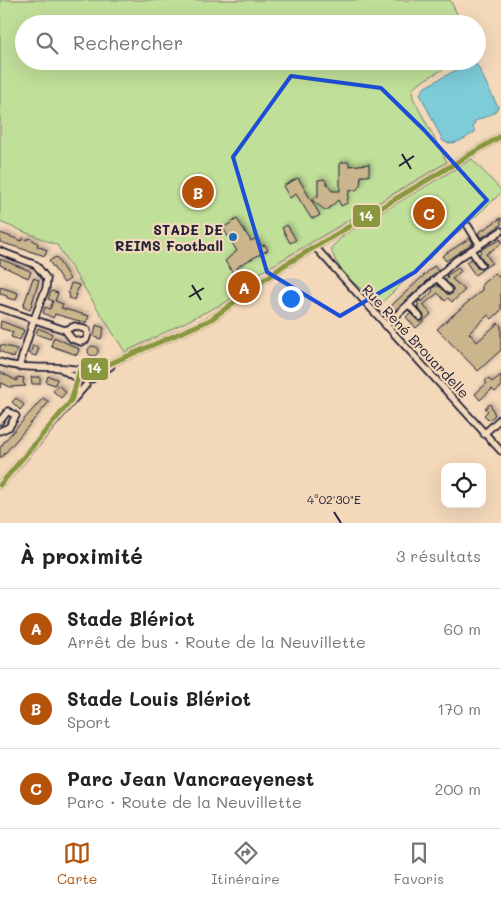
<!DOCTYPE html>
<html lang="fr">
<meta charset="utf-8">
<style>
body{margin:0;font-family:Mali,sans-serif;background:#f2f2f2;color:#222}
.controls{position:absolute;right:15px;bottom:15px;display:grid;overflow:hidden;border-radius:10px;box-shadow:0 5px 20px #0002}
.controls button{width:45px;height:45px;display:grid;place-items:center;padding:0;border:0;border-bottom:1px solid #e0e0e0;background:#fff;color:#222;font:25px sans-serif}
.you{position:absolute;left:290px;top:298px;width:18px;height:18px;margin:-12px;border:4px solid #fff;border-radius:50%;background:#1a73e8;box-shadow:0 0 0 8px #1a73e833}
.badge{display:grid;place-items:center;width:32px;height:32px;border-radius:50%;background:#b45309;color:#fff;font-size:16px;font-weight:700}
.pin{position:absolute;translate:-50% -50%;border:2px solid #fff;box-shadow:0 1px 5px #0006}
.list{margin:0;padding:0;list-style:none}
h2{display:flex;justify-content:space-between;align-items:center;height:65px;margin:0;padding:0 20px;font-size:21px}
h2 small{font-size:16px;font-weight:400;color:#767676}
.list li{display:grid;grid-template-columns:32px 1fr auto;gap:15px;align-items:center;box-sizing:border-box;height:80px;padding:0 20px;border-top:1px solid #e0e0e0}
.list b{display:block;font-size:19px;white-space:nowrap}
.list p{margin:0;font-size:16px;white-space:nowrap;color:#767676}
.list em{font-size:16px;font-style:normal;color:#767676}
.icon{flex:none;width:28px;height:28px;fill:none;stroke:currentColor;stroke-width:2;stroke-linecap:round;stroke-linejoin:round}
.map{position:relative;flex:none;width:501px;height:523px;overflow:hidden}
.search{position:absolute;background:#fff;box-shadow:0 5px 20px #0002;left:15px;right:15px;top:15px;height:55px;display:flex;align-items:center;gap:12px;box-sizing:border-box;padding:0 18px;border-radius:28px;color:#767676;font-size:19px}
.sheet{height:305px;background:#fff}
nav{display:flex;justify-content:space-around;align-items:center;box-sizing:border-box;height:70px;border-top:1px solid #e0e0e0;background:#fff;font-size:14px;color:#767676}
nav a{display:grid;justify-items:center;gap:2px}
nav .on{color:#b45309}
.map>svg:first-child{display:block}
</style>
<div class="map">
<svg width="501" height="523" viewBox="0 0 501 523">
<defs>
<filter id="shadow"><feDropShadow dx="2" dy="-2" stdDeviation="2.5" flood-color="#0004"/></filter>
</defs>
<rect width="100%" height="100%" fill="#f3d8ba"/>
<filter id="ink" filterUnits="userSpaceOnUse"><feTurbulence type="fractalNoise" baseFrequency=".02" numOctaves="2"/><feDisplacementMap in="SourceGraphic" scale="10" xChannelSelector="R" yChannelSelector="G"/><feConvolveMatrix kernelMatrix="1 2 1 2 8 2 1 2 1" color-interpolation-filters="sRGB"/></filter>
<g filter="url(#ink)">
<!-- green -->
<path fill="#c0df98" stroke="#71806a" d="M0,0h450l12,24h-438v37h434l-41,23 -5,6 1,8 34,64 -206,122 1,4 -14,13 -103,51 -68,-107 -57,-23z
M472,159l29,31v3l-122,112c-17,-16 -43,-33 -48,-57l14,-14z"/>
<!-- water -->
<path fill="#7dccd8" stroke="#598899" d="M471,62l6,3 21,42 -4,6 -19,8 -2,6 2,5c-9,6 -22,15 -32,9l-23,-47 5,-7z"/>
<!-- building -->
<path fill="#cab58d" stroke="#22223b" filter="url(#shadow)" d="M342,162h7v4l20,-2v12h-8l-1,10 -4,4 -7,1 -2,12 -6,3 -3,-6 -12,11 -14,-11 6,-4v-16l6,-1 8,12h8v-27z
M298,178l22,37 -5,3h-4l-15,-24 -6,4 -7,-12z
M501,218v7l-20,13 -3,-5z
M237,219l14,22 6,-3 5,8 3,-1 3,5 -28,15 -3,3 5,8 -5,3 -12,-18 12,-10 -14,-23z
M287,225l9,15 -6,3 -8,-15z
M0,233l22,8 1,-3 4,2 1,-2 5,2 5,4 -1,2 10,4 -2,6 -45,-14z
M470,238l3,5 -27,18 -4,-5z
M501,239v5l-15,10 6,9 -8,5 2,-4 -7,-10 2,-2 -1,-2z
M56,257l14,22 -6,4 -15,-22z
M0,259l28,11 3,2 -3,6 -28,-13z
M471,259l6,9 6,1 -8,6 -9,-13z
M434,266l4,5 -45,41 -2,-6z
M458,268l3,3 -9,8 13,11 -13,12 -4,-4 -3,3 -7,-8 -15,12 8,9 -15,14 -10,-11 4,-4 8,8 5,-1 1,-4 -7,-10 2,-1 -2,-2 3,-3 2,2 11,-11 -1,-2 3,-3h4l8,8h5l1,-6 -8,-8 3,-2 -2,-2z
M495,273l6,7v30l-9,9 -4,-4 -19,18 8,9 21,-19 3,3v24l-23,21 -41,-42 45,-39v-6z
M33,278l6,2 -9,30 -7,-3z
M71,283l8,2 -5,15 -5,-2 1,-3 -2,-2z
M0,287l18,6 -2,7 -9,-2v-2l-7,-2z
M51,291l7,2 -3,8 8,3 -2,4 28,8 -3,7 -31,-9 -2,4 -10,-5 2,-6 5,2 3,-8 -5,-2z
M1,321l23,9 -4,10 -9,-3 2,-5 -13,-4z
M96,325l8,3 -3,11 -7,-2z
M38,328l14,6 -2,5 -14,-5z
M54,337l25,12 -2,6 -26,-9z
M0,345l17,4 -3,9 -14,-7z
M33,345l6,3 -3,8 -6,-2z
M88 351a5 5 0 1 1 10 0a5 5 0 1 1-10 0Z
M0,372l17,9v-4l7,1 -1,5 3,3 -16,1 -8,-4 -2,5z
M501,375v12l-6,5 -3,-3 -12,11 -5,-6 12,-11 -2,-2 3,-3 4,4z
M48,376l9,3 -2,6 -9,-3z
M31,377h9v7h-8z
M58,385l8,7 -5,6 -8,-7z
M16,398l8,7 -4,5 -8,-8z
M43,398l6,4 -49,57v-11l4,-6z
M490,404l5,11 -6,5 -5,-5 4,-4 -3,-3z"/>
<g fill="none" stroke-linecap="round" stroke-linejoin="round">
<!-- street casing -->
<g stroke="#22223b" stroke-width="9">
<path id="street" d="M468,226l12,19
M315,247l186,204
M471,250l10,15
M0,251l36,14 11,14 -1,9 -12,31 -15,48
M437,278l12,12
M409,305l11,12
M0,308l65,22 7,9 9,3 5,-2 2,-6 -1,-4 -12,-4 -10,4
M385,326l71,-66 45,-29
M0,362c26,9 54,2 80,8
M60,368l17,11
M92,379l19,-13
M71,401l7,-20 -1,-6 3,-5 20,-2 110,-48 73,-54 218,-130
M0,421l8,-10 8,5 -7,11 -9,4
M484,434l17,-16
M0,485l86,-100"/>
</g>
<!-- street -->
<use href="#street" stroke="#f3d8ba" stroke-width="5.5"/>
<!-- bus-1 casing -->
<g stroke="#f3d8ba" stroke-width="9">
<path id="bus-1" d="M0,485l71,-84 9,-31 20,-2 110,-48 73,-54 218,-130"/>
</g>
<!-- bus-1 -->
<use href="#bus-1" stroke="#89973f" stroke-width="5"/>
</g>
</g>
<!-- marked area -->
<path fill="none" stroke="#1d4ed8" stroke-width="4" stroke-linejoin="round" d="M291,76l90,12 43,42 63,70 -72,72 -75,44 -73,-44 -34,-115z"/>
<!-- ticks -->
<path fill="none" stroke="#22223b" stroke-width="2" d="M402,154l9,15M399,166l15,-10M192,285l9,15M189,297l15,-9M334,512l7,11"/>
<!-- markers -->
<circle fill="#1f6fb2" stroke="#f3d8ba" stroke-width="2" cx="233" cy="237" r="5"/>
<g text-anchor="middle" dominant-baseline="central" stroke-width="4.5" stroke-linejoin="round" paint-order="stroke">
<!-- poi labels -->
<g font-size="14" font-weight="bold" fill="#22223b" stroke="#f3d8ba" text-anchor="end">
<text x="223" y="229">STADE DE<tspan x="223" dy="16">REIMS Football</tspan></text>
</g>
<!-- street labels -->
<g font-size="14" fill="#22223b" stroke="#f3d8ba">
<text transform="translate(416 341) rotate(47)">Rue René Brouardelle</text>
</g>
</g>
<g font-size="12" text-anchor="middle" fill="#22223b" stroke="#f3d8ba" stroke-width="4.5" stroke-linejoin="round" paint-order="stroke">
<text x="334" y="504">4°02'30"E</text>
</g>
<g stroke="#f3d8ba" stroke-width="2">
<rect x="352" y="204" width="29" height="24" rx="5" fill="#89973f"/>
<rect x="80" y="357" width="29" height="24" rx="5" fill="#89973f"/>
</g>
<g font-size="14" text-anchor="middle" font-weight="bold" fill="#fff">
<text x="366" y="221">14</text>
<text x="94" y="373">14</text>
</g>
</svg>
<div class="controls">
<button><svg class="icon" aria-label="locate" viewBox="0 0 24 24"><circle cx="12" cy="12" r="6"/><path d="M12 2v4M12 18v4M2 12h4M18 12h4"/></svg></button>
</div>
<div class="you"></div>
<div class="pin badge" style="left:244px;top:287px">A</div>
<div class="pin badge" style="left:198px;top:192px">B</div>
<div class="pin badge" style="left:429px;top:213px">C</div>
<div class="search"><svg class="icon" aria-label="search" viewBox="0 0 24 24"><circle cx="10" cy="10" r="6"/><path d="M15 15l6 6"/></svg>Rechercher</div>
</div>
<section class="sheet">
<h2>À proximité<small>3 résultats</small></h2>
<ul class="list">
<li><span class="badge">A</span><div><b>Stade Blériot</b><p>Arrêt de bus · Route de la Neuvillette</p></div><em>60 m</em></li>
<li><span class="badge">B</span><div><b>Stade Louis Blériot</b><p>Sport</p></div><em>170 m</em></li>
<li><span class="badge">C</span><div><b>Parc Jean Vancraeyenest</b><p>Parc · Route de la Neuvillette</p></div><em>200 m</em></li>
</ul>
</section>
<nav>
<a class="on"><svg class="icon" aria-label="map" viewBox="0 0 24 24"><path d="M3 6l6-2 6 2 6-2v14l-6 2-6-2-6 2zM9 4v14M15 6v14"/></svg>Carte</a>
<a><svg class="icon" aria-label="directions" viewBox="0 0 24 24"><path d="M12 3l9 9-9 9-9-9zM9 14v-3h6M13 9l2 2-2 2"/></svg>Itinéraire</a>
<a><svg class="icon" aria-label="saved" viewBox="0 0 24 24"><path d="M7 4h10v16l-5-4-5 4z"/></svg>Favoris</a>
</nav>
